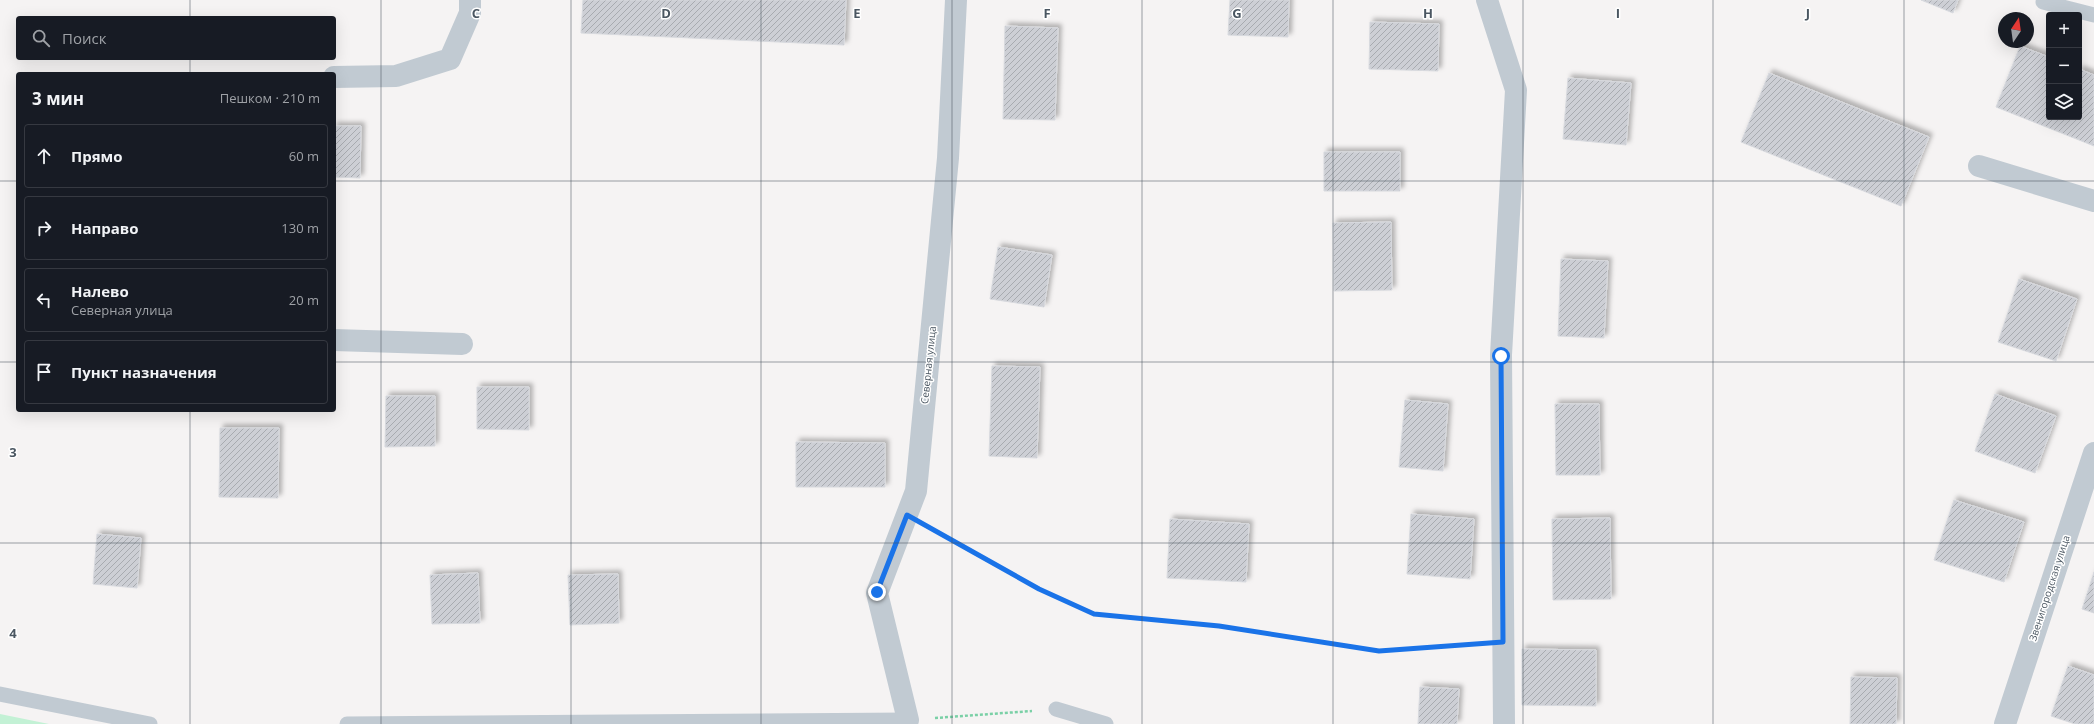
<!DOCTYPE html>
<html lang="ru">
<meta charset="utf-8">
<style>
body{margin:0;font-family:"Open Sans",sans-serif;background:#242831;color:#f1f3f6}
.controls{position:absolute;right:12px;top:12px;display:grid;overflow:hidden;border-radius:4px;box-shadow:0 4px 16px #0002}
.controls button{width:36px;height:36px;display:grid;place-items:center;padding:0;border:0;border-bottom:1px solid #363941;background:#171b24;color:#f1f3f6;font:20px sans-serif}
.compass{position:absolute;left:1998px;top:12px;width:36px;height:36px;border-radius:50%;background:#171b24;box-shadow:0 4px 16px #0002;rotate:13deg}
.stop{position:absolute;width:12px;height:12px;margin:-9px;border:3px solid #1a73e8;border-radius:50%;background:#fff}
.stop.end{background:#1a73e8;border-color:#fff;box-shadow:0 1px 4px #0008}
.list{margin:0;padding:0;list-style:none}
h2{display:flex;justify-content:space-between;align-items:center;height:52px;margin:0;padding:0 16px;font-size:17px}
h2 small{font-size:13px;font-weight:400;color:#9ea1a6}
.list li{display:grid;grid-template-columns:26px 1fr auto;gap:12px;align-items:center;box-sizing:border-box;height:64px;margin:0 8px 8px;padding:0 8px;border:1px solid #363941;border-radius:4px}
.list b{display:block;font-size:15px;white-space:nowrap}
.list p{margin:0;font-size:13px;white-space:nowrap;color:#9ea1a6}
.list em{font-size:13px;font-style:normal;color:#9ea1a6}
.icon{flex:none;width:22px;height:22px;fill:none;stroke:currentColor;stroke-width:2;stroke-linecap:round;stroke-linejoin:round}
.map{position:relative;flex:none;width:2094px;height:724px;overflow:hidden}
.search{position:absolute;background:#171b24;box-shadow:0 4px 16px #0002;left:16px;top:16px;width:320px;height:44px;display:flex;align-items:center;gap:10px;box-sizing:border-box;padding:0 14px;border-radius:4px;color:#9ea1a6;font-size:15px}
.panel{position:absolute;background:#171b24;box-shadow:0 4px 16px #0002;left:16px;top:72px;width:320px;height:340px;border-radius:4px}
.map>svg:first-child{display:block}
</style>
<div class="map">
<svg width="2094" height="724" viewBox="0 0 2094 724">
<defs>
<pattern id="building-hatch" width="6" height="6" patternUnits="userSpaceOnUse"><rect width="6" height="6" fill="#cdcfd5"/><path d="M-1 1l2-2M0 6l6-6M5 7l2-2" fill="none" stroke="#a8abb0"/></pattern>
<filter id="shadow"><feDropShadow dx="3.5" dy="-3.5" stdDeviation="2" flood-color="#0004"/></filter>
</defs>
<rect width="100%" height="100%" fill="#f5f3f3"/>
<!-- green -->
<path fill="#c3f1d5" d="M0,714l49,10h-49z"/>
<!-- building -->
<path fill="url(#building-hatch)" stroke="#d7d9de" filter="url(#shadow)" d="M583,0h263l-2,45 -263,-12z
M1230,0h59l-1,37 -60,-2z
M1921,0h37l-5,13z
M1370,22l69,2 -1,47 -69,-2z
M1005,26l53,2 -3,92 -52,-1z
M2020,46l29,11v60h30v-48l15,6v71l-98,-39z
M1769,73l160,64 -28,69 -160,-64z
M1568,78l63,5 -5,62 -63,-6z
M334,126h27l-1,52 -26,-1z
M1324,152h76v39h-76z
M1391,222l1,68 -58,1 -1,-68z
M998,247l54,8 -8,52 -54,-8z
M1561,259l47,2 -4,77 -46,-2z
M2019,279l58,20 -21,62 -58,-19z
M992,366l48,1 -3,91 -48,-2z
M477,387h52v43l-52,-1z
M1995,394l61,22 -21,57 -60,-22z
M386,396h49v50l-50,1z
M1405,400l43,4 -5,67 -44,-4z
M1555,404h44l1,71h-44z
M220,428h59l-1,70 -59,-1z
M796,442l89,1v44h-89z
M1954,500l70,22 -20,60 -70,-22z
M1411,514l63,5 -4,60 -63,-5z
M1610,518l1,81 -58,1 -1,-81z
M1170,519l79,5 -3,58 -79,-4z
M97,534l44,4 -4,50 -44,-4z
M2094,572v41l-12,-4z
M478,573l2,50 -48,1 -2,-49z
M618,574l1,49 -49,2 -2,-50z
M1522,649l74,1v56l-74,-1z
M2068,666l26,9v49h-19l-24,-8z
M1851,677l46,1 -1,46h-46z
M1420,687l39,2 -2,35h-39z"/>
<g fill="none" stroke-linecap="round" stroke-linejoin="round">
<!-- path -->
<path stroke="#7ad0a6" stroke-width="2.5" stroke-dasharray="3 2" stroke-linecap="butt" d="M932,529l107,60 55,25 125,12 160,25 96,-7
M935,718l97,-7"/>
<!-- lane -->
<path stroke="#c1cad2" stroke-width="15" d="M2043,2l51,13
M0,694l150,30
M1056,709l50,15
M347,724l561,-4"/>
<!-- street -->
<path stroke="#c1cad2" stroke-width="22" d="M1487,0l29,90 -15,265 3,369
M334,77l62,-1 54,-17 20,-46v-13
M1979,166l115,35
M334,340l128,4
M908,720l-31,-127 39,-102 32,-333 8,-158
M2005,724l89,-271"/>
</g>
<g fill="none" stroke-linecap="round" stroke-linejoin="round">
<!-- route -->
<path stroke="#1a73e8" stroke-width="5" d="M877,592l30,-77 132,74 55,25 125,12 160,25 124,-9 -2,-286"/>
</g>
<!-- grid -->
<path fill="none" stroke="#4a5661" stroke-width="1" stroke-opacity="0.55" d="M190,0v18M381,0v724M571,0v724M761,0v724M952,0v724M1142,0v724M1333,0v724M1523,0v724M1713,0v724M1904,0v724M190,58v16M0,181h18M334,181h1760M0,362h18M334,362h1760M190,410v314M0,543h2094"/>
<g text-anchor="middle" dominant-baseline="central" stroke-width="3" stroke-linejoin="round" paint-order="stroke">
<!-- street labels -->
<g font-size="10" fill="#4a5661" stroke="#fff">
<text transform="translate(928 365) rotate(-84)">Северная улица</text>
<text transform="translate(2049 588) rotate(-72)">Звенигородская улица</text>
</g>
</g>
<g font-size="13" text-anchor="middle" font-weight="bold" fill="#4a5661" stroke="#fff" stroke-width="3" stroke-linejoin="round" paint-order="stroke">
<text x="476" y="18">C</text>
<text x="666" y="18">D</text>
<text x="857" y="18">E</text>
<text x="1047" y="18">F</text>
<text x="1237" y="18">G</text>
<text x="1428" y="18">H</text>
<text x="1618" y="18">I</text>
<text x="1808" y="18">J</text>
<text x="13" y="457">3</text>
<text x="13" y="638">4</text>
</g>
</svg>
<div class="controls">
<button>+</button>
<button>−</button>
<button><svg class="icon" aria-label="layers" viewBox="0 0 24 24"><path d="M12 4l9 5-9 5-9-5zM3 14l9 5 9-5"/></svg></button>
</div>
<svg class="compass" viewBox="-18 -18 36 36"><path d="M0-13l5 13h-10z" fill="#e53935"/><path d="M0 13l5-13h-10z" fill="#9ea1a6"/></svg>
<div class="stop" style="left:1501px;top:356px"></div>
<div class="stop end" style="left:877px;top:592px"></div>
<div class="search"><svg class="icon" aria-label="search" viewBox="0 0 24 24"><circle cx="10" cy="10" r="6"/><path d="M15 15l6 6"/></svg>Поиск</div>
<section class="panel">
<h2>3 мин<small>Пешком · 210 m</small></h2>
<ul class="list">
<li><svg class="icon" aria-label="ahead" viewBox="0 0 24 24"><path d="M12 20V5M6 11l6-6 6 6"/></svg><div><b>Прямо</b></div><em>60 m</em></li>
<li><svg class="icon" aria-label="right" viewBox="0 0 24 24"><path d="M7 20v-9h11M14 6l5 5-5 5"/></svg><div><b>Направо</b></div><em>130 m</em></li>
<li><svg class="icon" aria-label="left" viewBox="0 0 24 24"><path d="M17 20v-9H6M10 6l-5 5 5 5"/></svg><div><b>Налево</b><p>Северная улица</p></div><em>20 m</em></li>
<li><svg class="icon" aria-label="arrive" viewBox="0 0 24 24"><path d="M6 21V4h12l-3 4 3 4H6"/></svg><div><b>Пункт назначения</b></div></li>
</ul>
</section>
</div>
